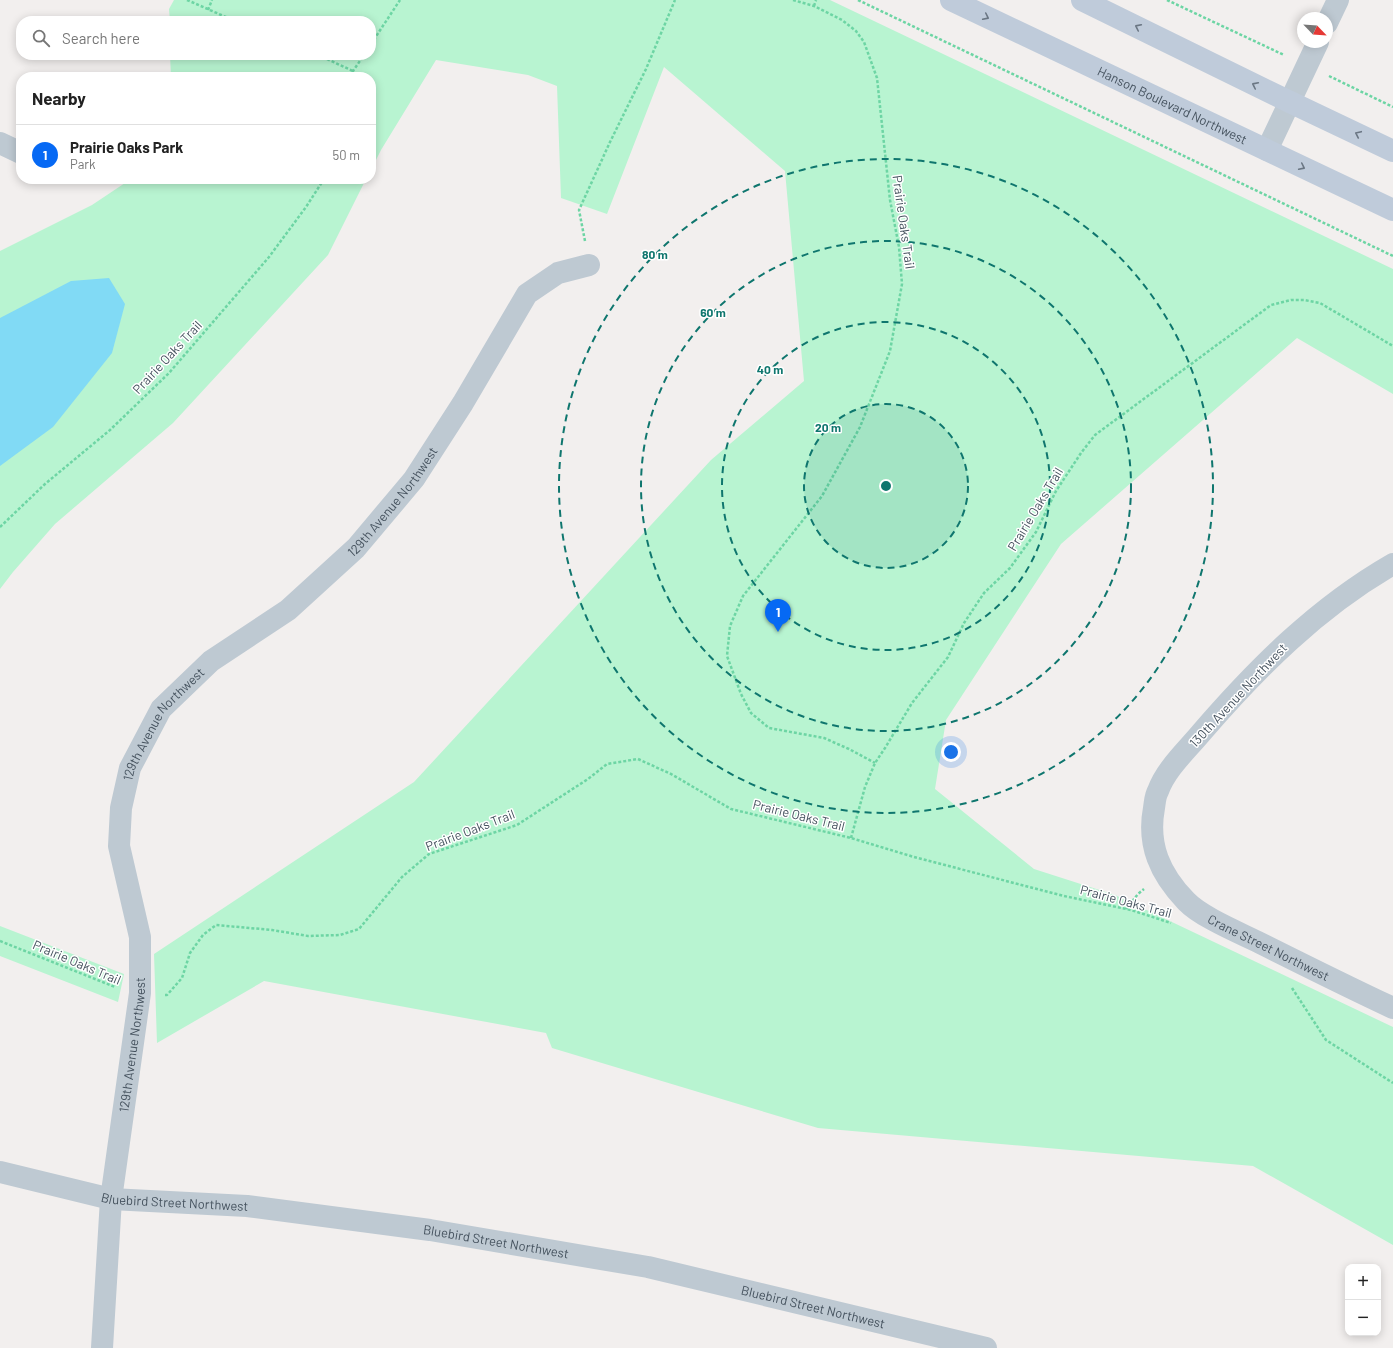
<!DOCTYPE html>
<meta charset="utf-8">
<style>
body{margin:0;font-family:Barlow,sans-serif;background:#f6f6f6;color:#222}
.controls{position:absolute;right:12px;bottom:12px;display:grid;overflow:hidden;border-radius:8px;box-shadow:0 2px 10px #0003}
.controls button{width:36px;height:36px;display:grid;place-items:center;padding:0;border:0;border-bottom:1px solid #e0e0e0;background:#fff;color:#222;font:20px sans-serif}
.compass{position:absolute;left:1297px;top:12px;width:36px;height:36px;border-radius:50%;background:#fff;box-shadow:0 2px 10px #0003;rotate:115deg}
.you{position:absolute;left:951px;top:752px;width:14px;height:14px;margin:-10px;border:3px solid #fff;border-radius:50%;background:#1a73e8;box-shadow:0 0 0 6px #1a73e833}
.badge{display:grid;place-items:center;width:26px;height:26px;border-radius:50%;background:#0669f4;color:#fff;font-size:13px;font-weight:700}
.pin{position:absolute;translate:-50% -33px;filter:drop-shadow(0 1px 2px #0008)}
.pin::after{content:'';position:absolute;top:21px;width:14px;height:12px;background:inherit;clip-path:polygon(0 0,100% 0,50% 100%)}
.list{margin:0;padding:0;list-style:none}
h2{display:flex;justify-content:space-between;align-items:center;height:52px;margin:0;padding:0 16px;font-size:17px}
h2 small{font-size:13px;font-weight:400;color:#767676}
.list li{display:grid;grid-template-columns:26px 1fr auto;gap:12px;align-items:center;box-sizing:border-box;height:60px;padding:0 16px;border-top:1px solid #e0e0e0}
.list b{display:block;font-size:15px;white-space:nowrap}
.list p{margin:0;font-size:13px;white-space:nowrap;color:#767676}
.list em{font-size:13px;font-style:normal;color:#767676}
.icon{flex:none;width:22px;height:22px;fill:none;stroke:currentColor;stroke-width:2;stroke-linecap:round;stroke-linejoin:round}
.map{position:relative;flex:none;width:1393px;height:1348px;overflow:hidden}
.search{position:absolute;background:#fff;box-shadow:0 2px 10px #0003;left:16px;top:16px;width:360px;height:44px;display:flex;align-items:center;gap:10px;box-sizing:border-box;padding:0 14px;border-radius:16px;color:#767676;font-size:15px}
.panel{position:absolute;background:#fff;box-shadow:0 2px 10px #0003;left:16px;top:72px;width:360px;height:112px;border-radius:16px}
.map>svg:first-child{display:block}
</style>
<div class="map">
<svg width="1393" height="1348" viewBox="0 0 1393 1348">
<rect width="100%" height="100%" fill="#f2efee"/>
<!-- green -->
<path fill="#b8f4d1" d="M174,0h656l563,269v125l-96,-56 -236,206 -115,176 -11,69 99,80 81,26 278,132v218l-140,-79 -435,-38 -266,-80 -6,-15 -282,-52 -107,62 -3,-89 260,-172 297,-322 93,-79 -19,-210 -121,-104 -57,147 -46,-16 -4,-112 -29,-11 -92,-15 -55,90 -10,20v-93h-200l-1,-22h201v-34h-201l-1,-12z
M131,179h235l-38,76 -155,168 -118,101 -42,48 -13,17v-338l92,-46z
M0,926l124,48 -6,28 -118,-46z"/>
<!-- water -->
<path fill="#81daf5" d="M109,278l16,26 -13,49 -59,74 -53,39v-148l71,-37z"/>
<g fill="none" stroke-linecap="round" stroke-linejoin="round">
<!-- path -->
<path stroke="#6dd5a4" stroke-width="2.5" stroke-dasharray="3 2" stroke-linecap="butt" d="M187,0l48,21
M793,0l21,6 28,14 14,11 8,11 13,36 13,122 9,47 3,37 -12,67 -30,76 -38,69 -79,100 -13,30 -3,30 14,38 10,19 18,15 55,10 25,11 26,14
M858,0l535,256
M1167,0l117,55
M814,6l2,-6
M208,10l4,-10
M371,44l29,-44
M318,55l35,16
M1329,76l64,31
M353,77v-6l11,-16
M585,241l-6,-31 31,-68 36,-73 29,-69
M0,527l45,-43 65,-54 59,-57 100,-116 37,-50 18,-28
M851,838l14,-51 10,-24 10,-15 27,-45 36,-46 16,-34 20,-30 26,-25 26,-36 20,-41 25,-38 14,-18 176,-130 20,-5h13l16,3 73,43
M1126,909l12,-15 6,-5
M0,941l115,46
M1292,988l34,52 67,43
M165,995h2l15,-17 8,-25 13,-18 13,-10 56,5 36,6 32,-1 19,-6 43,-52 27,-23 88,-29 71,-46 19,-15 31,-5 33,15 60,35 120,29 63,19 150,39 67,14 40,13"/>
<!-- street -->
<g stroke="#bec9d2" stroke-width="22">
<path d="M1327,23l11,-23"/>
<path d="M0,143l21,10"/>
<path d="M1267,150l51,-108"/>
<path id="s1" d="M1393,564c-75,43 -136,104 -192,169 -15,18 -35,36 -43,58 -3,5 -3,11 -4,17 -7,37 6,66 32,93 15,16 54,32 74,42 44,22 88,44 133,65"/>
<path id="s2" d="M0,1172l111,27 136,7 183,24 218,37 338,81"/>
<path id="s3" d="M102,1348l9,-149 29,-206v-56l-21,-91 2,-38 9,-40 31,-59 50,-48 77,-51 68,-62 58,-69 49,-76 64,-109 31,-21 31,-8"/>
</g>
<!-- secondary -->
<g stroke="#bfcbda" stroke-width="22">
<path id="s4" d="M951,0l442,210"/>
<path d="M1082,0l208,102 103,49"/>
</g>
</g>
<!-- one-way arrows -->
<defs><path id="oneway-chevron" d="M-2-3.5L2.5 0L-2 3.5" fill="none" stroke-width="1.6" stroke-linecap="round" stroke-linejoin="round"/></defs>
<g stroke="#6a7683">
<use href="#oneway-chevron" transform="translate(986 17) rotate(26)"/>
<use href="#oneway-chevron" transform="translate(1138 27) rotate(-154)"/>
<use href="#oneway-chevron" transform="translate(1255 85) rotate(-154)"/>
<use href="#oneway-chevron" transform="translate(1358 134) rotate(-155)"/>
<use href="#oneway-chevron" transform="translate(1302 167) rotate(26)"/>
</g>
<!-- distance rings -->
<circle cx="886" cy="486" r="82" fill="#0f766e" fill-opacity=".12"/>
<g fill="none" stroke="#0f766e" stroke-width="2" stroke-dasharray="7 5">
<circle cx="886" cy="486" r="82"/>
<circle cx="886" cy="486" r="164"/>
<circle cx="886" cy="486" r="245"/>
<circle cx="886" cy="486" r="327"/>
</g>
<g text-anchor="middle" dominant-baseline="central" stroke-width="3" stroke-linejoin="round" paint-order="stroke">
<!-- street labels -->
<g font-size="13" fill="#45525e" stroke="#fff">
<text stroke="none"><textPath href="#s4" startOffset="245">Hanson Boulevard Northwest</textPath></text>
<text transform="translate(904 222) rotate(82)">Prairie Oaks Trail</text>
<text transform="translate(167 357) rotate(-47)">Prairie Oaks Trail</text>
<text stroke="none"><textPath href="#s3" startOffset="965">129th Avenue Northwest</textPath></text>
<text transform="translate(1035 509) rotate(-59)">Prairie Oaks Trail</text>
<text transform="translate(1238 695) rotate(-47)">130th Avenue Northwest</text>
<text stroke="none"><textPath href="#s3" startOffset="641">129th Avenue Northwest</textPath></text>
<text transform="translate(799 815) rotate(14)">Prairie Oaks Trail</text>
<text transform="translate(470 830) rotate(-21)">Prairie Oaks Trail</text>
<text transform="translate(1126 901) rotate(15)">Prairie Oaks Trail</text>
<text stroke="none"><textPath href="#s1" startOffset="545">Crane Street Northwest</textPath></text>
<text transform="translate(77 962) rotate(23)">Prairie Oaks Trail</text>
<text stroke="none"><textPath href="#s3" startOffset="305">129th Avenue Northwest</textPath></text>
<text stroke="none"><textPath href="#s2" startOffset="178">Bluebird Street Northwest</textPath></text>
<text stroke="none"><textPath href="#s2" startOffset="502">Bluebird Street Northwest</textPath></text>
<text stroke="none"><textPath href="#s2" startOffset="826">Bluebird Street Northwest</textPath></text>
</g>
</g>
<circle cx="886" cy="486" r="6" fill="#0f766e" stroke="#fff" stroke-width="2"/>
<g font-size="12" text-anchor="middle" font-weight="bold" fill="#0f766e" stroke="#fff" stroke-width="3" stroke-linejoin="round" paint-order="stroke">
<text x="655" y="259">80 m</text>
<text x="713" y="317">60 m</text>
<text x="770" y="374">40 m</text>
<text x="828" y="432">20 m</text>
</g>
</svg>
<div class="controls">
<button>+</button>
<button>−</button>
</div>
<svg class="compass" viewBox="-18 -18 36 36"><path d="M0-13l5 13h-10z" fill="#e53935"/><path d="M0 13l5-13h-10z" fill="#767676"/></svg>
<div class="you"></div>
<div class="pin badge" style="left:778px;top:632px">1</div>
<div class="search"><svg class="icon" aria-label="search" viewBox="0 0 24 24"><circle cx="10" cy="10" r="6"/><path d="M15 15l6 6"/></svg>Search here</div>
<section class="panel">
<h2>Nearby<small></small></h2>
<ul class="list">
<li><span class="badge">1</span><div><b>Prairie Oaks Park</b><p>Park</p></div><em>50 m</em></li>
</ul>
</section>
</div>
